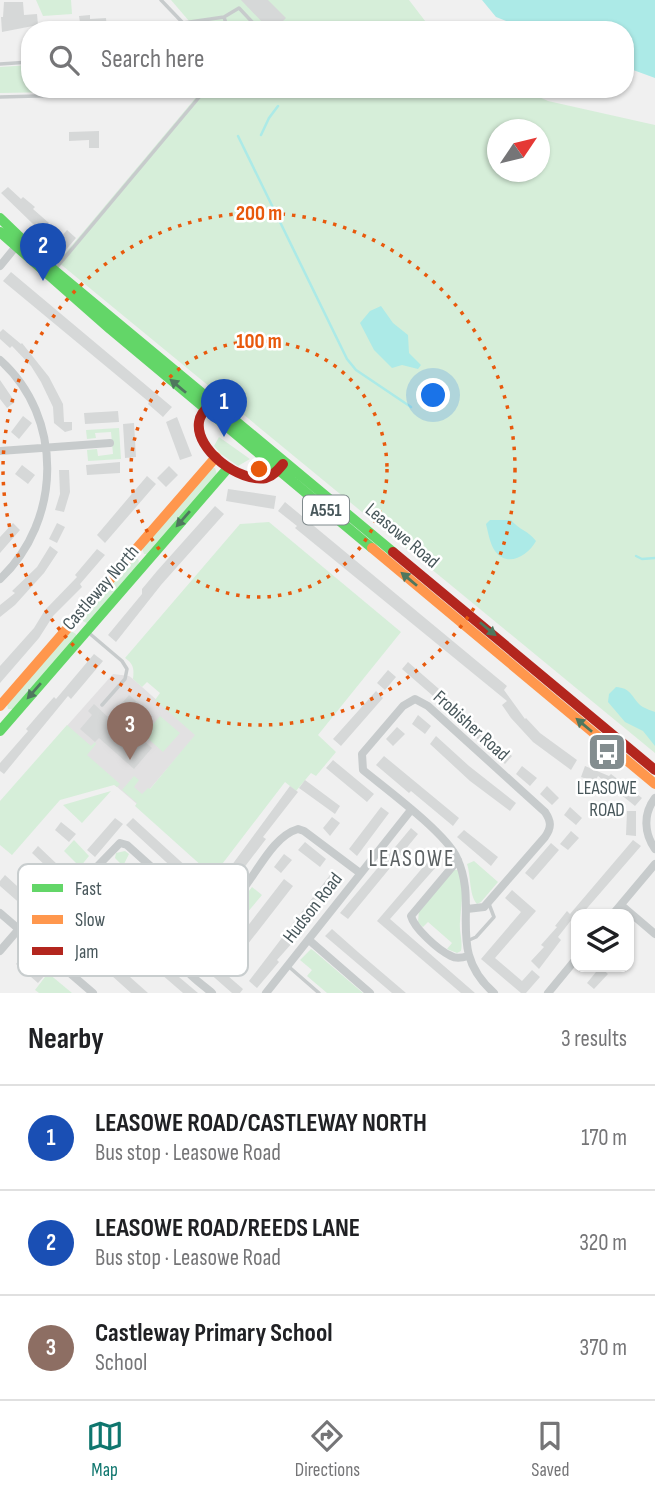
<!DOCTYPE html>
<meta charset="utf-8">
<style>
body{margin:0;font-family:"Sofia Sans Condensed",sans-serif;background:#f6f6f6;color:#202124}
.controls{position:absolute;right:21px;bottom:21px;display:grid;overflow:hidden;border-radius:14px;box-shadow:0 2px 5px #0004}
.controls button{width:63px;height:63px;display:grid;place-items:center;padding:0;border:0;border-bottom:2px solid #e0e0e0;background:#fff;color:#202124;font:35px sans-serif}
.compass{position:absolute;left:487px;top:119px;width:63px;height:63px;border-radius:50%;background:#fff;box-shadow:0 2px 5px #0004;rotate:55deg}
.you{position:absolute;left:434px;top:396px;width:24px;height:24px;margin:-18px;border:5px solid #fff;border-radius:50%;background:#1a73e8;box-shadow:0 0 0 10px #1a73e833}
.badge{display:grid;place-items:center;width:46px;height:46px;border-radius:50%;background:#0f766e;color:#fff;font-size:23px;font-weight:700}
.pin{position:absolute;translate:-50% -58px;filter:drop-shadow(0 2px 4px #0008)}
.pin::after{content:'';position:absolute;top:37px;width:24px;height:21px;background:inherit;clip-path:polygon(0 0,100% 0,50% 100%)}
.list{margin:0;padding:0;list-style:none}
h2{display:flex;justify-content:space-between;align-items:center;height:91px;margin:0;padding:0 28px;font-size:30px}
h2 small{font-size:23px;font-weight:400;color:#757577}
.list li{display:grid;grid-template-columns:46px 1fr auto;gap:21px;align-items:center;box-sizing:border-box;height:105px;padding:0 28px;border-top:2px solid #e0e0e0}
.list b{display:block;font-size:26px;white-space:nowrap}
.list p{margin:0;font-size:23px;white-space:nowrap;color:#757577}
.list em{font-size:23px;font-style:normal;color:#757577}
.icon{flex:none;width:38px;height:38px;fill:none;stroke:currentColor;stroke-width:2;stroke-linecap:round;stroke-linejoin:round}
.map{position:relative;flex:none;width:655px;height:993px;overflow:hidden}
.search{position:absolute;background:#fff;box-shadow:0 2px 5px #0004;left:21px;right:21px;top:21px;height:77px;display:flex;align-items:center;gap:18px;box-sizing:border-box;padding:0 24px;border-radius:28px;color:#757577;font-size:26px}
.sheet{height:406px;background:#fff}
nav{display:flex;justify-content:space-around;align-items:center;box-sizing:border-box;height:98px;border-top:2px solid #e0e0e0;background:#fff;font-size:19px;color:#757577}
nav a{display:grid;justify-items:center;gap:4px}
nav .on{color:#0f766e}
.map>svg:first-child{display:block}
</style>
<div class="map">
<svg width="655" height="993" viewBox="0 0 655 993">
<rect width="100%" height="100%" fill="#f0f0f0"/>
<!-- education -->
<path fill="#e2e1e2" d="M113,674l16,2 4,3 63,56 -59,69 -79,-68z"/>
<!-- green -->
<path fill="#d6eed9" fill-rule="evenodd" d="M36,0h35l1,14 -29,2z
M171,0h238l23,30h-250l7,-9z
M30,65v24h85l-6,2 -109,2v-26z
M203,89h318l27,12 107,24v628l-597,-491zM498,130h42v42h-42z
M119,428l2,31 -33,2 -1,-11 10,-1 1,7 15,-2 -2,-22 -16,1 1,5 -9,1 -1,-9z
M219,437l31,22 -12,7 -17,-12 -7,-8z
M211,468h4l2,7 -69,79h-4l-2,-6z
M269,522l132,110 -83,103 18,17 -20,24 -5,-3 -15,18 -11,-9 -72,94 -78,-70 2,-3 -15,-13 12,-14 5,4 -5,7 8,7 6,-6 2,1 45,-54 -40,-35 5,-7 -13,-11 -5,5 -9,-8c1,-10 1,-15 -8,-21l115,-134z
M137,558l2,3 -1,4 -50,59 -5,-3 -1,-3 51,-59z
M71,631l5,3v3l-63,72h-5l-1,-5z
M160,716l20,17 -17,19 -19,-17z
M67,725l24,21 4,-4 1,2 -9,11 33,29 -3,3 -3,-2 -54,15 -48,55 -12,-10v-44z
M111,791l-29,32 -19,-18z
M74,840l15,16 -9,11 -16,-16z
M125,851l4,3 -5,10 9,7 6,-5 2,1 -29,31 -17,-16 9,-9 -3,-4 4,-5 10,5 5,-6 -5,-5 1,-5z
M474,861l24,21 -17,20 -4,2c-8,-9 -6,-28 -10,-40z
M453,870h6c6,18 2,34 1,52 -1,10 3,19 1,29l-4,2 -10,-4 5,-6 -24,-21 -5,5 -5,-4 1,-14z
M252,887l10,8 -16,19 -9,-8z
M311,949l3,2 49,42h-36l-20,-17 5,-6 -12,-10z
M48,973l24,20h-33l-4,-3z"/>
<!-- water -->
<path fill="#aceae7" d="M482,0h173v78l-30,-11v-37h-96l-33,-13z
M381,306l12,17 15,12 1,18 12,12 -3,4 -16,-4 -10,3 -18,-18 -14,-27 10,-12z
M490,520h21c8,10 18,11 25,21 -8,15 -29,27 -41,10 -5,-7 -7,-19 -9,-27z
M616,687c14,1 15,8 23,17 4,4 11,6 16,8v34l-12,-15 -18,-9 -17,-20 1,-8z"/>
<g fill="none" stroke-linecap="round" stroke-linejoin="round">
<!-- stream -->
<path stroke="#aceae7" stroke-width="2.5" d="M261,135l8,-17 9,-12
M238,136l109,223 9,11 55,37
M636,556l6,3 13,-1"/>
</g>
<!-- building -->
<path fill="#d6d8d8" d="M241,0h27l18,18 -12,12h-13l4,-5z
M4,2h19l1,13 13,-1 1,11 -36,7 -1,-15h2z
M90,15v4l16,-1 1,12h-14v-3l-12,2 -2,-13z
M99,131v17h-10v-8l-20,1v-9z
M8,187l13,12 2,-2 12,10 -2,2 16,14 -3,2 14,13 7,-8 9,8 -13,15 -62,-60z
M11,272l161,135 -9,10 -15,-13 1,-2 -146,-121z
M3,329l18,15 1,-1 27,34 14,27 1,18h8v8l-7,2 -11,-9 -1,-16 -12,-25 -10,-16 -19,-20 -2,2 -10,-9v-7z
M0,380l15,22 -8,6 -7,-9z
M118,411l1,11 -34,2 -1,-11z
M23,416l9,7 -13,16 -8,-7z
M177,417l15,39 -12,4 -14,-38z
M134,423l2,34 -11,1 -2,-34z
M120,462v11l-33,2 -1,-10z
M22,465l13,10 -7,9 -13,-10z
M169,466l9,9 -12,12 -9,-9z
M59,470h10l1,22 -6,20 -9,-2 5,-16z
M147,476l9,8 -51,59 -8,-8z
M228,489l48,7 -2,13 -48,-8z
M285,502l222,184 -3,4 21,29 1,-1 14,15 37,27 -6,10 -38,-28 -22,-24 -9,-13 5,-4 -212,-173 2,-2 -19,-15z
M215,506l9,8 -63,71 -45,57 -8,-7 34,-41v-5l15,-18z
M13,523l7,7 -20,23v-16z
M57,523l8,4 -8,16 -8,-4z
M50,546l8,6 -14,21 -29,32 -15,12v-12l15,-12 -3,-2 25,-24z
M97,549l8,6 -25,29 2,3 -29,29 -14,22 -39,45v-17l34,-38 11,-18 32,-33 -2,-2z
M94,654l9,7 -32,38 -3,-3 -64,78 -4,-3v-8l28,-32 -2,-2 12,-14 16,-18 2,2z
M408,662l31,27 -6,7 -31,-27z
M388,670l8,7 -11,13 -8,-7z
M376,691l7,7 -42,48 -8,-7z
M129,695l15,13 -16,18 24,22 -18,21 -35,-31 -4,4 -15,-13 12,-14 -4,-4 6,-7 15,14z
M449,699l15,13 -7,8 -15,-13z
M418,715l13,11 -6,8 -13,-10z
M474,721l14,13 -7,8 -14,-12z
M397,727l8,7 -12,12 -7,-7z
M436,736l33,30 47,37 -6,8 -40,-30 -40,-37z
M497,744l15,12 -7,8 -14,-13z
M384,756l75,62 -6,8 -42,-35 -2,2 -33,-28z
M333,760l41,34 -7,8 -41,-34z
M522,766l15,12 -7,8 -14,-12z
M585,766l24,10 2,-2 31,24 -7,8 -37,-30 -3,6 -14,-5z
M305,780l35,26 -5,8 -36,-26z
M290,786l8,6 -35,45 3,2 -42,55 -9,-6z
M547,786l12,12 -7,7 -12,-11z
M381,807l8,6 -32,43 -8,-7z
M570,807l12,11 -6,7 -12,-10z
M627,811h9v25l-10,-1z
M332,817l8,6 -10,13 -7,-8z
M115,818l8,6 -28,33 -8,-7z
M133,818l79,72 -7,8 -79,-73z
M61,822l15,12 -7,8 -14,-12z
M411,828l7,6 -70,85 -8,-6z
M464,830l34,27 -7,9 -34,-29z
M571,831l8,7 -11,12 -8,-6z
M633,840l8,6 -59,68h-6l-18,23 3,3 -22,29 -8,-8 13,-14 -3,-2 16,-18 -2,-1 12,-15 3,3z
M305,842l21,17 -6,8 -22,-17z
M551,843l8,7 -26,30 -8,-7z
M38,846l84,80 -6,6 -84,-79z
M436,852l8,6 -54,61 85,74h-14l-84,-72z
M284,854l8,6 -11,13 -7,-6z
M333,871l8,6 -35,44 3,3 -32,36 2,2 -22,26 -8,-7z
M5,875l46,42 3,-3 46,41 3,-2 45,40h-17l-40,-36 -2,3 -47,-41 -2,2 -40,-35v-5z
M284,879l9,7 -49,63 -7,-5 -5,6 -21,-17 6,-8 19,16z
M512,890l24,21 -41,47 27,23 10,-11 8,7 -14,16h-5l-40,-34 40,-47 -16,-14z
M332,929l26,23 48,41h-14l-67,-57z
M197,949l46,40 -3,4h-8l-41,-36z
M152,954l27,23 19,16h-15l-37,-32z
M23,955l22,20 -7,8 -22,-19z
M600,967l8,7 -14,15 -7,-6z"/>
<g fill="none" stroke-linecap="round" stroke-linejoin="round">
<!-- lane -->
<path stroke="#c7cbcc" stroke-width="3.5" d="M161,0l22,23 41,-6 4,13
M224,17l15,-9 17,18 -3,4
M0,64l30,-2
M0,97l113,-3 9,-5
M57,267l149,-178
M89,633l33,28 5,8 -2,10 -23,26
M467,941l9,-4 18,-20 -5,-13
M288,966l31,27"/>
<!-- street -->
<path stroke="#c7cbcc" stroke-width="8" d="M0,266l18,-22
M0,360c64,57 62,161 0,219
M0,451l110,-8
M655,798c-12,16 -11,35 0,51
M458,860l-47,56c3,12 27,34 40,40 5,3 11,2 17,0
M88,876l32,-33 7,2 79,71
M621,905l34,29
M467,909l17,-2 61,-70c7,-10 6,-16 0,-25l-117,-106 -13,-7 -12,7 -41,48 1,16c23,19 83,63 94,88 23,50 -12,92 37,135
M0,913l93,80
M613,914l42,-50
M309,940l61,53
M0,951l18,-21
M212,993c-12,-11 -33,-22 -32,-41 1,-12 15,-27 25,-35 8,-6 19,-9 28,-16 21,-20 37,-64 65,-72l6,2 56,42
M266,993l145,-183
M548,993l28,-34"/>
<!-- fast -->
<path stroke="#63d668" stroke-width="10" d="M0,218l54,52 339,282
M0,232l110,97 262,219
M0,731l228,-263"/>
<!-- slow -->
<path stroke="#ff974d" stroke-width="10" d="M372,548l283,236
M0,706l216,-249"/>
<!-- jam -->
<path stroke="#b3261e" stroke-width="10" d="M211,403c-5,6 -11,11 -12,19 -4,28 41,61 67,56 7,-2 12,-8 17,-14
M393,552l262,218"/>
</g>
<!-- one-way arrows -->
<defs><path id="oneway-solid" d="M-6-.8H1V-3.2L6.5 0L1 3.2V.8H-6Z" transform="scale(1.75)"/></defs>
<g fill="#4f775e">
<use href="#oneway-solid" transform="translate(178 386) rotate(-140)"/>
<use href="#oneway-solid" transform="translate(183 519) rotate(131)"/>
<use href="#oneway-solid" transform="translate(409 579) rotate(-140)"/>
<use href="#oneway-solid" transform="translate(488 629) rotate(40)"/>
<use href="#oneway-solid" transform="translate(34 691) rotate(131)"/>
<use href="#oneway-solid" transform="translate(584 725) rotate(-140)"/>
</g>
<!-- distance rings -->
<g fill="none" stroke="#e8590c" stroke-width="3.5" stroke-dasharray="3.5 7">
<circle cx="259" cy="469" r="128"/>
<circle cx="259" cy="469" r="256"/>
</g>
<!-- icons -->
<defs>
<g id="bus-square" transform="scale(2.0125)"><rect x="-9" y="-9" width="18" height="18" rx="4" fill="#838d8f" stroke="#fff"/><path d="M-5-6H5V4H4V6H2V4H-2V6H-4V4H-5ZM-3.5-4V0h7V-4ZM-3.5 1.2v1.5H-2V1.2ZM2 1.2v1.5H3.5V1.2Z" fill="#fff"/></g>
</defs>
<g fill-rule="evenodd">
<use href="#bus-square" x="607" y="752"/>
</g>
<g text-anchor="middle" dominant-baseline="central" stroke-width="5" stroke-linejoin="round" paint-order="stroke">
<!-- shield labels -->
<rect fill="#fff" stroke="#7f898c" stroke-width="2" x="303" y="495.5" width="46" height="29" rx="5"/>
<g font-size="18" font-weight="bold" fill="#48575b">
<text x="326" y="510">A551</text>
</g>
<!-- street labels -->
<g font-size="19" fill="#48575b" stroke="#fff">
<text transform="translate(402 536) rotate(40)">Leasowe Road</text>
<text transform="translate(101 588) rotate(-49)">Castleway North</text>
<text transform="translate(471 726) rotate(42)">Frobisher Road</text>
<text transform="translate(313 908) rotate(-52)">Hudson Road</text>
</g>
<!-- poi labels -->
<g font-size="19" fill="#48575b" stroke="#fff">
<text x="607" y="788">LEASOWE<tspan x="607" dy="22">ROAD</tspan></text>
</g>
<!-- quarter labels -->
<g font-size="23" letter-spacing="2" fill="#5c6163" stroke="#fff">
<text x="412" y="859">LEASOWE</text>
</g>
</g>
<!-- legend -->
<rect x="18" y="864" width="230" height="112" rx="10" fill="#fff" stroke="#c8cdce" stroke-width="2"/>
<rect x="32" y="884" width="31" height="8" fill="#63d668"/>
<rect x="32" y="915" width="31" height="9" fill="#ff974d"/>
<rect x="32" y="947" width="31" height="8" fill="#b3261e"/>
<g font-size="19" fill="#48575b">
<text x="75" y="895">Fast</text>
<text x="75" y="926">Slow</text>
<text x="75" y="958">Jam</text>
</g>
<circle cx="259" cy="469" r="10" fill="#e8590c" stroke="#fff" stroke-width="3.5"/>
<g font-size="21" text-anchor="middle" font-weight="bold" fill="#e8590c" stroke="#fff" stroke-width="5" stroke-linejoin="round" paint-order="stroke">
<text x="259" y="220">200 m</text>
<text x="259" y="348">100 m</text>
</g>
</svg>
<div class="controls">
<button><svg class="icon" aria-label="layers" viewBox="0 0 24 24"><path d="M12 4l9 5-9 5-9-5zM3 14l9 5 9-5"/></svg></button>
</div>
<svg class="compass" viewBox="-18 -18 36 36"><path d="M0-13l5 13h-10z" fill="#e53935"/><path d="M0 13l5-13h-10z" fill="#757577"/></svg>
<div class="you"></div>
<div class="pin badge" style="left:224px;top:437px;background:#1a4fb4">1</div>
<div class="pin badge" style="left:43px;top:281px;background:#1a4fb4">2</div>
<div class="pin badge" style="left:130px;top:760px;background:#8d6e63">3</div>
<div class="search"><svg class="icon" aria-label="search" viewBox="0 0 24 24"><circle cx="10" cy="10" r="6"/><path d="M15 15l6 6"/></svg>Search here</div>
</div>
<section class="sheet">
<h2>Nearby<small>3 results</small></h2>
<ul class="list">
<li><span class="badge" style="background:#1a4fb4">1</span><div><b>LEASOWE ROAD/CASTLEWAY NORTH</b><p>Bus stop · Leasowe Road</p></div><em>170 m</em></li>
<li><span class="badge" style="background:#1a4fb4">2</span><div><b>LEASOWE ROAD/REEDS LANE</b><p>Bus stop · Leasowe Road</p></div><em>320 m</em></li>
<li><span class="badge" style="background:#8d6e63">3</span><div><b>Castleway Primary School</b><p>School</p></div><em>370 m</em></li>
</ul>
</section>
<nav>
<a class="on"><svg class="icon" aria-label="map" viewBox="0 0 24 24"><path d="M3 6l6-2 6 2 6-2v14l-6 2-6-2-6 2zM9 4v14M15 6v14"/></svg>Map</a>
<a><svg class="icon" aria-label="directions" viewBox="0 0 24 24"><path d="M12 3l9 9-9 9-9-9zM9 14v-3h6M13 9l2 2-2 2"/></svg>Directions</a>
<a><svg class="icon" aria-label="saved" viewBox="0 0 24 24"><path d="M7 4h10v16l-5-4-5 4z"/></svg>Saved</a>
</nav>
